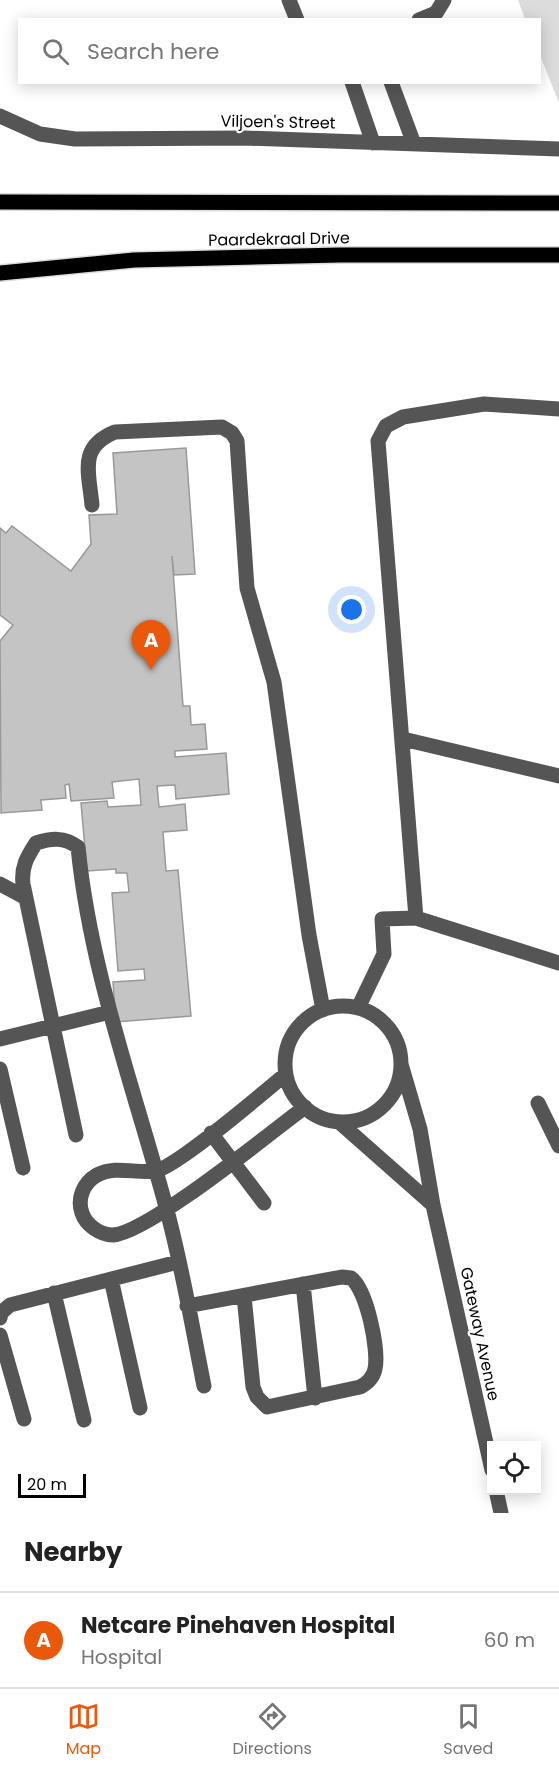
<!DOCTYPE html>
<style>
body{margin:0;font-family:Poppins,sans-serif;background:#f6f6f6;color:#222}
.controls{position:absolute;right:18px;bottom:18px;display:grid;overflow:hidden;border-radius:0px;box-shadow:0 3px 15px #0003}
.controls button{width:54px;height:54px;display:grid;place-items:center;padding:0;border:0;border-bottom:2px solid #e0e0e0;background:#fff;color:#222;font:30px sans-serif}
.scale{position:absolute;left:18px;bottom:15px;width:68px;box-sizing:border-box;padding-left:6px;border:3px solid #000;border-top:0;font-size:16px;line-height:21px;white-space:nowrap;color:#000;-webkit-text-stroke:4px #fff;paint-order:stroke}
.you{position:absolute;left:352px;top:610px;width:21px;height:21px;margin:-15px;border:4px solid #fff;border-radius:50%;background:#1a73e8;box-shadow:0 0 0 9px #1a73e833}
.badge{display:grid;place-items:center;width:39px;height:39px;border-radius:50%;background:#ea580c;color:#fff;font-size:20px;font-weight:700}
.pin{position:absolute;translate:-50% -50px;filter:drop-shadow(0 2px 3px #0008)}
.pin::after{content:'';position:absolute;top:32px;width:21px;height:18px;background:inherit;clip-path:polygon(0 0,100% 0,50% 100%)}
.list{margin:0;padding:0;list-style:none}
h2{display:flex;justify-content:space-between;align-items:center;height:78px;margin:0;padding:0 24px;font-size:26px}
h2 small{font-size:20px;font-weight:400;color:#767676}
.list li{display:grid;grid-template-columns:39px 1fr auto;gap:18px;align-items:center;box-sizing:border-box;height:96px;padding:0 24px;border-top:2px solid #e0e0e0}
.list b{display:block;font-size:22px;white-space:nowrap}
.list p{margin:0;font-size:20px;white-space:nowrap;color:#767676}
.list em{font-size:20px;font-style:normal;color:#767676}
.icon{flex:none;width:33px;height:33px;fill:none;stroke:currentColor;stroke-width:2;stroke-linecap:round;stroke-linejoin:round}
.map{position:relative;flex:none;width:559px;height:1513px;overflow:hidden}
.search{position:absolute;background:#fff;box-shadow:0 3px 15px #0003;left:18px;right:18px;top:18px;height:66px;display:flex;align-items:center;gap:15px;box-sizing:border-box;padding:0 21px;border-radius:0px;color:#767676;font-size:22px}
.sheet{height:174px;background:#fff}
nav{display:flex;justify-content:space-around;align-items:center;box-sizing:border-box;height:84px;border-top:2px solid #e0e0e0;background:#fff;font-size:16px;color:#767676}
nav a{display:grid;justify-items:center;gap:3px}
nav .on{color:#ea580c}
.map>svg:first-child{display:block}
</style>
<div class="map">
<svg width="559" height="1513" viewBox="0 0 559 1513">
<rect width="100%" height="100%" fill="#fff"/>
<!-- green -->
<path fill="#dcdcdc" d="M518,0h41v103l-19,-48v-35l-15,-1z"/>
<!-- building -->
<path fill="#c4c4c4" stroke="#999" stroke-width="1.5" d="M186,448l9,126 -21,1 -2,-19 11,150h7l1,19 14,-1 2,25 -32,2v6l51,-4 3,41 -53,5 -1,-14 -18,1 2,21 26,-3 2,26 -24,2 3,39 12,-1 13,146 -75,6 -3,-40 32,-2 -1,-11 -26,2 -6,-78 17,-1 -2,-19h-11v-4l-29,2 -6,-68 26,-2 1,6 33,-2 -2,-26 -27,3 2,16 -43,3 -2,-17 -4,1 1,13 -25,2 1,10 -41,3 -1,-172 13,-16 -13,-10v-87l6,5 6,-7 59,45 20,-27 -2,-29 28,-1 -4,-61z"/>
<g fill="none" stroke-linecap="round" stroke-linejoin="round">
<!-- major casing -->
<g stroke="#dbdbdb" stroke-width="18">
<path id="major" d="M0,202l559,1
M0,273l134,-13 206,-5h219"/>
</g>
<!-- minor -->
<path stroke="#555" stroke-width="15" d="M289,0l8,20
M419,20l17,-7 8,-13
M352,82l21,61
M391,82l23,62
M0,116l40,18 35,5 170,-1 314,11
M92,505c-3,-33 -14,-58 23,-73l107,-5 10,6 5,8 10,147 27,94 35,253 14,75
M403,739l156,37
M0,884l26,14
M416,918l-38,-477 8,-15 17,-9 81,-13 75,5
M285 1064a58 58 0 1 1 116 0a58 58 0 1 1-116 0Z
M358,1008l26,-54 -2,-35 34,-1 143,45
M0,1039l110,-27
M401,1064l19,65 13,76 59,265
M0,1069l23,99
M286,1074c-22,18 -109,93 -131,97 -19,3 -39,-6 -58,4 -14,8 -20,24 -15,38 4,12 18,22 31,22 35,-2 157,-102 192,-128
M538,1103l21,43
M339,1122l94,83
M211,1133l53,70
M76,1135l-53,-251c-2,-17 4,-27 13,-41 16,-5 28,-6 42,4 12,123 56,241 88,360 16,58 26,119 38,179
M111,1279l29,129
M303,1284l12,114
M54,1293l30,127
M187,1306l155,-29 9,1c16,12 28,72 24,91 -2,9 -7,14 -15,18l-93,20 -10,-10 -4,-10 -9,-91
M0,1318l1,-5 9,-8 168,-43
M0,1335l24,84
M496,1490l5,23"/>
<!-- major -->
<use href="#major" stroke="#000" stroke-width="15"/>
</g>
<g text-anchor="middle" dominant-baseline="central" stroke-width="4.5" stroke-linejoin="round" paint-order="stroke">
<!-- street labels -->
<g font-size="16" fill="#000" stroke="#fff">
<text transform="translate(278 122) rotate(1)">Viljoen's Street</text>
<text transform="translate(279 239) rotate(-1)">Paardekraal Drive</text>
<text transform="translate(480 1334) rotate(78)">Gateway Avenue</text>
</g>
</g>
</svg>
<div class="controls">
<button><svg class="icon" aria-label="locate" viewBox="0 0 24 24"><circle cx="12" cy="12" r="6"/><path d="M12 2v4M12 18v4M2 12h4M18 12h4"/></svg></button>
</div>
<div class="scale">20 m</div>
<div class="you"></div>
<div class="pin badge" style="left:151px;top:670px">A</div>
<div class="search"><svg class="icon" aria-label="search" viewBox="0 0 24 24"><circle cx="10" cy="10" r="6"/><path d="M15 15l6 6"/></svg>Search here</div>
</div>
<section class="sheet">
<h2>Nearby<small></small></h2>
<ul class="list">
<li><span class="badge">A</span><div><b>Netcare Pinehaven Hospital</b><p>Hospital</p></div><em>60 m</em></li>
</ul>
</section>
<nav>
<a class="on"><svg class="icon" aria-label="map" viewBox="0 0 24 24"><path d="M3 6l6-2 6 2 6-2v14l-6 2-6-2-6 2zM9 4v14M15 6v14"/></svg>Map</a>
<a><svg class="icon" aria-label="directions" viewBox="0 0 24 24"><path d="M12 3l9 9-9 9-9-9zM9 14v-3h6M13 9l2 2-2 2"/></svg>Directions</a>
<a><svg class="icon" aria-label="saved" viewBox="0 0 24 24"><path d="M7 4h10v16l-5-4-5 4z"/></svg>Saved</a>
</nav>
